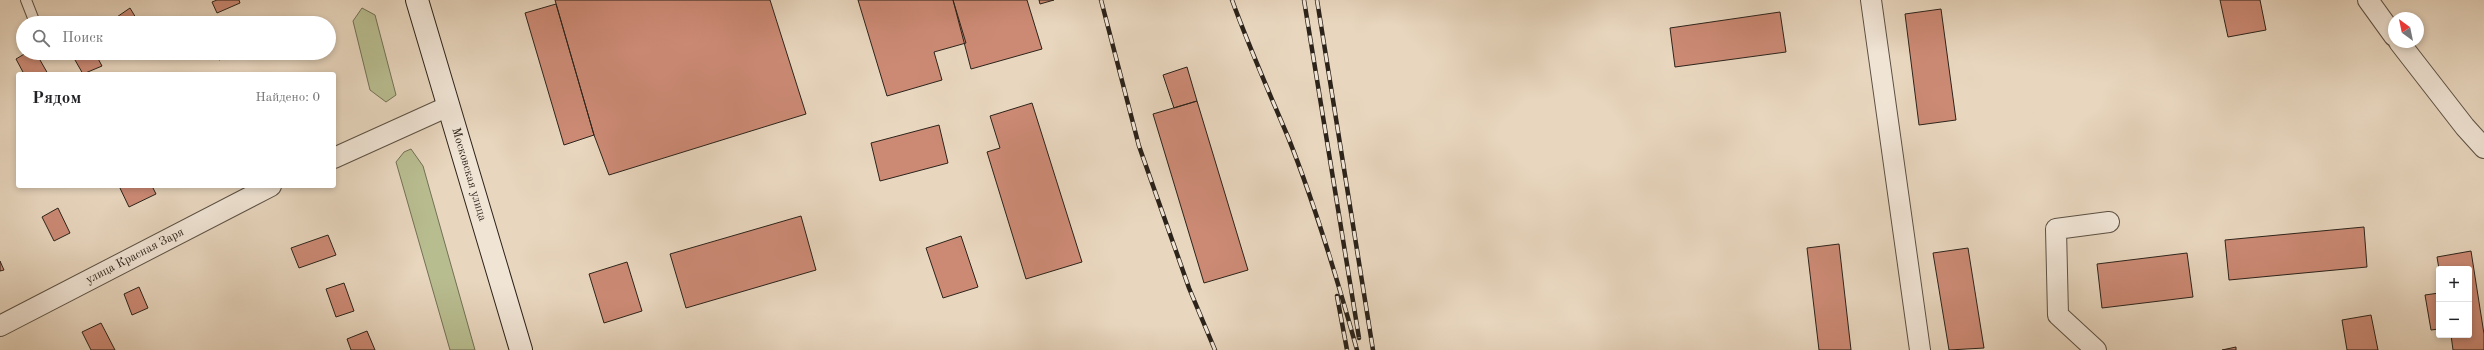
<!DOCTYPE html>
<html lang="ru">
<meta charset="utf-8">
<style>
body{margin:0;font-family:"Old Standard TT",serif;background:#f2f2f2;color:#202124}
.controls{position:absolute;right:12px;bottom:12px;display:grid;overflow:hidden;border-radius:4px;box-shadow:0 2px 6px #0003}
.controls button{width:36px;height:36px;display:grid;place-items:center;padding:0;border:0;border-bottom:1px solid #e0e0e0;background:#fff;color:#202124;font:20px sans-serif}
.compass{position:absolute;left:2388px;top:12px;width:36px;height:36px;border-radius:50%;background:#fff;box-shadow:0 2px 6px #0003;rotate:327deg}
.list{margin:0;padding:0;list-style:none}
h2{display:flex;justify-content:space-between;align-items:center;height:52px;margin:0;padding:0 16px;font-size:17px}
h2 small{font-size:13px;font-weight:400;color:#757577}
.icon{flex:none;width:22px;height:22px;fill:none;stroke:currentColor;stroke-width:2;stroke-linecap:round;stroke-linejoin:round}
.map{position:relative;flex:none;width:2484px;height:350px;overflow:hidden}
.search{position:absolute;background:#fff;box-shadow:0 2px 6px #0003;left:16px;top:16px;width:320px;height:44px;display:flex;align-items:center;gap:10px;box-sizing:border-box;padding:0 14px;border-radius:22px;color:#757577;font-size:15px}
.panel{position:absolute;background:#fff;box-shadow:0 2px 6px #0003;left:16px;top:72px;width:320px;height:116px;border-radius:4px}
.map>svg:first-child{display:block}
</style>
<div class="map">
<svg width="2484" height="350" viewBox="0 0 2484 350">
<rect width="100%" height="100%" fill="#e8d6be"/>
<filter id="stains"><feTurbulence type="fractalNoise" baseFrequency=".005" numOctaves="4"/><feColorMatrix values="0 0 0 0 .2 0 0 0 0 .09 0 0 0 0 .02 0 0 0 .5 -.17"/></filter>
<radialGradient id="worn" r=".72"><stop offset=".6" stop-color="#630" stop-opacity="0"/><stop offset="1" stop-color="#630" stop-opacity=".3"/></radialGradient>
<!-- green -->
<path fill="#b8bd90" stroke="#727055" d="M362,8l13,7 21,80 -10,7 -16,-12 -17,-69z
M411,149l12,17 52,184h-25l-54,-188 8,-10z"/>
<!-- building -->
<path fill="#cc8a75" stroke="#2c231a" d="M217,0h22l1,3 -23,10 -5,-11z
M555,0h215l36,114 -197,61 -15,-40z
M858,0h95l13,43 -32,9 8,28 -55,16z
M953,0h74l15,49 -71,20z
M1039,0h15l-14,4z
M2220,0h40l6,30 -38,7z
M556,4l38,131 -30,10 -39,-132z
M130,8l9,15h-23l-2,-4z
M1941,9l15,111 -37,5 -14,-111z
M1780,12l6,40 -111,15 -5,-39z
M254,18l2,5h-15z
M26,53h10l12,21h-24l-8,-15z
M71,53h24l7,13 -19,8z
M217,53h21l-19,7z
M1187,67l10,34 -23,7 -11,-33z
M1197,101l51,169 -44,13 -51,-169z
M1032,103l50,159 -56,17 -39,-127 13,-4 -10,-32z
M939,125l9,38 -68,18 -9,-38z
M119,186h33l4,8 -27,13z
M58,208l12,25 -16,8 -12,-24z
M801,216l15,54 -130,38 -16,-54z
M2364,227l3,40 -138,13 -4,-40z
M328,235l8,20 -37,13 -8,-20z
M961,236l17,51 -35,11 -17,-50z
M1839,244l12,106h-32l-12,-102z
M1968,248l16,100 -35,2 -16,-97z
M2471,251l13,83v16h-31l-2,-15h18v-66h-30l-2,-12z
M2187,253l6,44 -91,11 -5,-44z
M0,261l4,9 -4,1z
M627,262l15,49 -38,12 -15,-49z
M344,283l10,28 -18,6 -10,-28z
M139,287l9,21 -16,7 -8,-21z
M2439,293v36l-8,1 -6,-35z
M2371,315l7,35h-31l-5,-30z
M101,323l14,27h-24l-9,-18z
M367,331l8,19h-24l-4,-11z
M2236,347v3h-14z"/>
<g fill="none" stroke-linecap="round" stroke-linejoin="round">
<!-- service casing -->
<g stroke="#5b5043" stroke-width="12">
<path id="service" d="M26,0l9,23"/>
</g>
<!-- minor casing -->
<g stroke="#5b5043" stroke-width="22">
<g id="minor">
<path d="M1871,0l49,350"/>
<path d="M2368,0l26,36"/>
<path d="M2399,42l66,85 19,21"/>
<path d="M334,158l115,-52"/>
<path id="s1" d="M0,326l271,-140"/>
<path d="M2096,350l-38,-35 -2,-86 53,-7"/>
</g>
</g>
<!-- secondary casing -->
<g stroke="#2c231a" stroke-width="24">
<g id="secondary">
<path id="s2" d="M417,0l104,350"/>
</g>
</g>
<!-- service -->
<use href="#service" stroke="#f0e4d5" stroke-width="10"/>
<!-- minor -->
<use href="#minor" stroke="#f0e4d5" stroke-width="20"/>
<!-- secondary -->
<use href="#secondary" stroke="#f0e4d5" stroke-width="22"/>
<!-- rail casing -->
<g stroke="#2c231a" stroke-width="4.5">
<path id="rail" d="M1101,0l38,146 50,142 26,62
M1232,0c17,47 37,92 56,137 28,70 49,141 69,213
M1304,0l55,338
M1317,0l56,350
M1337,296l10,54"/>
</g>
<!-- rail -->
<use href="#rail" stroke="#f0e4d5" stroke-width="3" stroke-dasharray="9" stroke-linecap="butt"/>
</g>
<g text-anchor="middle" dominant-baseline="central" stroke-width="3" stroke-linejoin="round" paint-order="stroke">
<!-- street labels -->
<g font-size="12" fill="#2c231a" stroke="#f0e4d5">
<text stroke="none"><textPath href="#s2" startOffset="182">Московская улица</textPath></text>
<text stroke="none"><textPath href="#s1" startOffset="152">улица Красная Заря</textPath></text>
</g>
</g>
<rect width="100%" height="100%" filter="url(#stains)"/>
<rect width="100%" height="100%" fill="url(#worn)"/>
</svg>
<div class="controls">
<button>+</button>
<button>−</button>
</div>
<svg class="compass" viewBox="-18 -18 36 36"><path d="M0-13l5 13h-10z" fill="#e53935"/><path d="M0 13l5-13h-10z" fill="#757577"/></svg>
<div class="search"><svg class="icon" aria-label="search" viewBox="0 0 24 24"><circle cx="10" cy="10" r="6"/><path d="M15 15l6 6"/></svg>Поиск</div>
<section class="panel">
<h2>Рядом<small>Найдено: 0</small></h2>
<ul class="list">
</ul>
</section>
</div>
